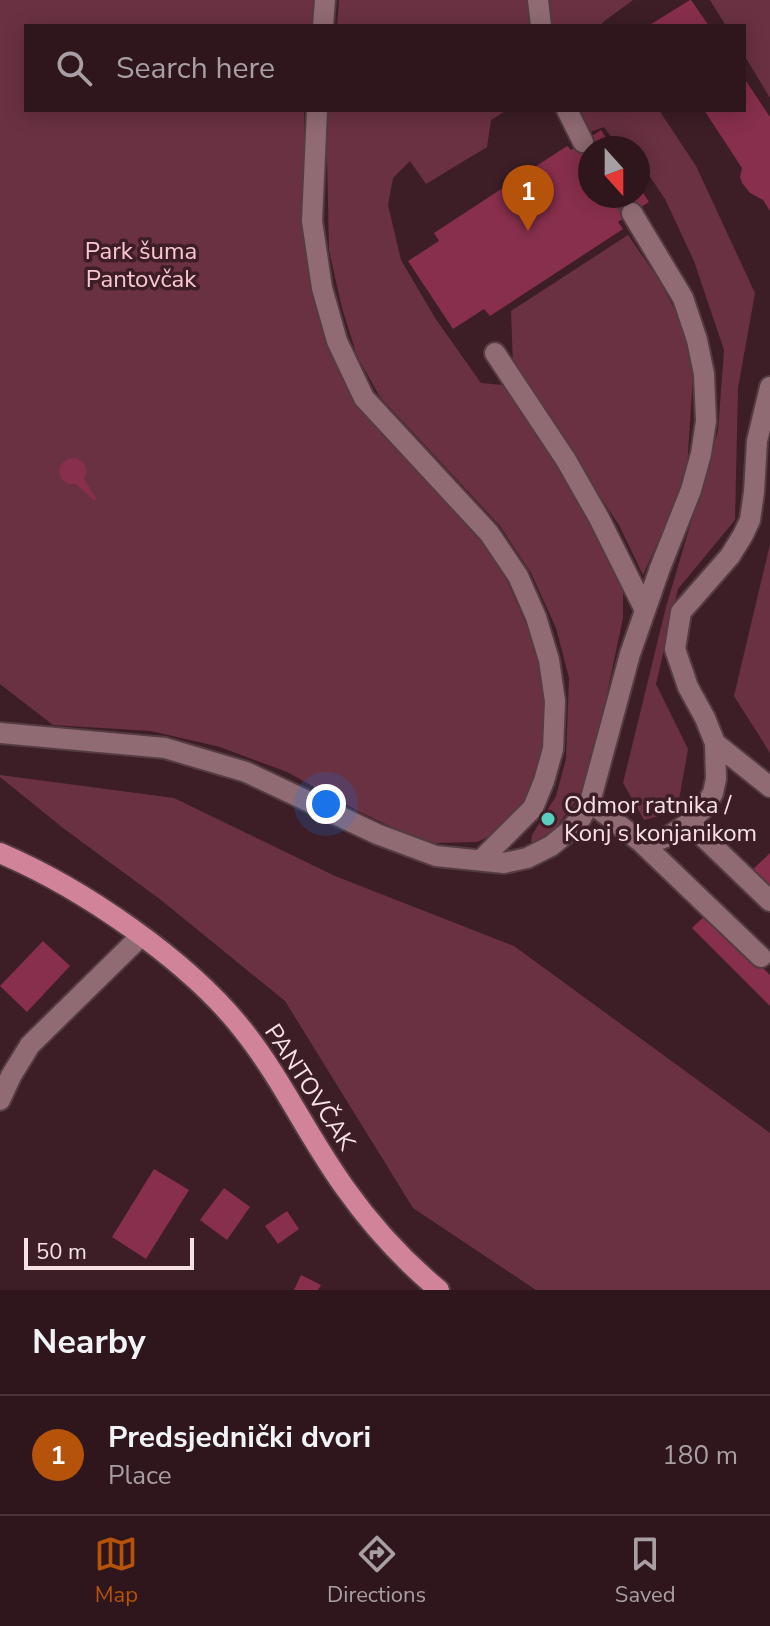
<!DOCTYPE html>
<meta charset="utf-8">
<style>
body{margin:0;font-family:"Nunito Sans",sans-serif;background:#3a2329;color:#f1f3f6}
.compass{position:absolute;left:578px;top:136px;width:72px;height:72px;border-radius:50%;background:#2e161c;box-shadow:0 4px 20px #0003;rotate:159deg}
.scale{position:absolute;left:24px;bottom:20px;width:170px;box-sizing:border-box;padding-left:8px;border:4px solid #f6e1e5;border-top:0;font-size:22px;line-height:28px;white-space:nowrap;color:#f6e1e5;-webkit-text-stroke:6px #3d1e26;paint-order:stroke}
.you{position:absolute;left:326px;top:804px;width:28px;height:28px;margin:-20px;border:6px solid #fff;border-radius:50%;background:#1a73e8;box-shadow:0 0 0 12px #1a73e833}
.badge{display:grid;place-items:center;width:52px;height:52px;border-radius:50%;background:#b45309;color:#fff;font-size:26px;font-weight:700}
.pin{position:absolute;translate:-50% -66px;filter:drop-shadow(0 2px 4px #0008)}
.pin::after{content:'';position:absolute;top:42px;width:28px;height:24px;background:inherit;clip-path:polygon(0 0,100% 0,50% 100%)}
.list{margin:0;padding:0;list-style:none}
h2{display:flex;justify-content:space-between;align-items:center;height:104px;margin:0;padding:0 32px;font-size:34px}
h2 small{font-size:26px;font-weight:400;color:#a79fa3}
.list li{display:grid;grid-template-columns:52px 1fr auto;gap:24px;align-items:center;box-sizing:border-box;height:120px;padding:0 32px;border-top:2px solid #49353b}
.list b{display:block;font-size:30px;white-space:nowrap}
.list p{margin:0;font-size:26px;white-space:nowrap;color:#a79fa3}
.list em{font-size:26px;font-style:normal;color:#a79fa3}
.icon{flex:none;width:44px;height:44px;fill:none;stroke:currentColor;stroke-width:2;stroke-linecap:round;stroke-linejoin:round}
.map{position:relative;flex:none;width:770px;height:1290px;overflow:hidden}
.search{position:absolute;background:#2e161c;box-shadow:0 4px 20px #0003;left:24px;right:24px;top:24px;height:88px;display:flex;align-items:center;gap:20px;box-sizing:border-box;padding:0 28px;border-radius:0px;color:#a79fa3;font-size:30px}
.sheet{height:224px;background:#2e161c}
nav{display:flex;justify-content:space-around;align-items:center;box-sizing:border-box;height:112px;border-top:2px solid #49353b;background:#2e161c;font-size:22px;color:#a79fa3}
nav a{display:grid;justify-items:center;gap:4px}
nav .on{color:#b45309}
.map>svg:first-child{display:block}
</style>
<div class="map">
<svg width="770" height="1290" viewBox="0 0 770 1290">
<rect width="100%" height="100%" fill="#3d1e26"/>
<!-- green -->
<path fill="#6a3142" d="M0,0h314l-2,26h-286v84h278v94l28,148 134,165 41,64 28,63 10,54 -3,50 -8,38 -14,27 -22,19 -21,10 -42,1 -37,-13 -40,-19 -71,-39 -67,-25 -69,-16 -98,-6 -53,-41z
M339,0h188l3,26h-193z
M547,0h86l-30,22 -2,4h-51z
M710,0h60v98l-26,-43v-29h-18z
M326,110h181l-16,10 -4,27 -61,37 -16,-23 -17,17 -5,27 13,55 34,58 46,65 22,2 77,116 35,68 8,22v27l-32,151 -14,30 -22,30 -18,13h-6l1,-7 24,-39 10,-37 3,-81 -13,-50 -25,-55 -31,-47 -120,-129 -23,-41 -15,-48 -13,-58z
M577,110h82l37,56 59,127 -17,95 -3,132 -57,69 -22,95 32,65 -11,62 -33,9 -21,-37 43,-176 52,-176 6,-81 -30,-89 -29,-62 -27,-40v-11h-19l-15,-21 -14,5z
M628,235l31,45 23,43 11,54 -6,91 -18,49 -26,58 -24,-50 -106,-161 -2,-53z
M770,544v209l-36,-57z
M0,775l174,23 161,78 179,70 256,187v157h-234l-123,-82 -128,-207 -124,-101 -98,-72 -63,-51z"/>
<!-- building -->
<path fill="#872f4c" d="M690,0h1l18,26h-61z
M744,78l26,39v94l-7,-11 -13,-7 -8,-10 -2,-6 2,-9 -38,-58h40z
M601,130l12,18h-23v48h48v-11l11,17 -31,20 5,7 -133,87 -6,-7 -31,20 -45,-68 31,-20 -5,-8 133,-87 4,4z
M76,458l8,5 3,8 -3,8 12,19 -2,2 -18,-16h-8l-6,-4 -3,-8 2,-8 7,-5z
M770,853v44l-22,-23z
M708,913l62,62v31l-78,-78z
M43,941l27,25 -43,46 -27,-26z
M154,1169l35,21 -43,69 -34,-22z
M224,1188l26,19 -23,33 -27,-20z
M287,1211l12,18 -21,15 -13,-18z
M301,1275l20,10 -3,5h-24z"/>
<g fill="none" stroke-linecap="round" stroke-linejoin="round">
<!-- minor-tunnel -->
<path stroke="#593b43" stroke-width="20" stroke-dasharray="20 10" stroke-linecap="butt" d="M621,196l11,17"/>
<!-- minor casing -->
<g stroke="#553b42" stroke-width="24">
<path id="minor" d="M538,0l3,26
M323,26l2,-26
M317,110l-5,111 10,67 15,53 27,57 125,135 29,43 18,41 13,43 6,41 -2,48 -9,32 -11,27 -52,52
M567,110l16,32
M495,353l71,107 33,58 46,92
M0,733l165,15 81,24 131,62 59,22 68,7 23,-5 24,-12 17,-14 13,-14 9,-16 40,-148 30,-86 31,-78 10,-36 5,-33 -2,-47 -7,-34 -14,-42 -51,-85
M715,743l55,44
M590,802l52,41 10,-1 17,-6 20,-13 15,-15 9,-15 3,-14 -1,-36 -10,-25 -17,-31 -13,-38 6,-37 49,-56 13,-21 7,-15 4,-28 3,-51 13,-54
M689,823l81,78
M642,843l119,114
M0,1100l11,-24 19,-31 111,-109"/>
</g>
<!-- major casing -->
<g stroke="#553b42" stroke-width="24">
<path id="major" d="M0,853c82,35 188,107 243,177 39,49 65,107 102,158 27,38 58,72 94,102"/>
</g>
<!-- minor -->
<use href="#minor" stroke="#906b74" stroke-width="20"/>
<!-- major -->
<use href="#major" stroke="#d18499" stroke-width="20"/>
</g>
<!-- markers -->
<circle fill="#59cebe" stroke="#3d1e26" stroke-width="3" cx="548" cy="819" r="8"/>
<g text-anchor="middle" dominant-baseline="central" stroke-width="7" stroke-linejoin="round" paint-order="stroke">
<!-- park labels -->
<g font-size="24" fill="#f9c5d1" stroke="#3d1e26">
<text x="141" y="251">Park šuma<tspan x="141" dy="28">Pantovčak</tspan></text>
</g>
<!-- poi labels -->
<g font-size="24" fill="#f6e1e5" stroke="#3d1e26" text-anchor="start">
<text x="564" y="805">Odmor ratnika /<tspan x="564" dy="28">Konj s konjanikom</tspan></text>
</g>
<!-- street labels -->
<g font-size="24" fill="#f6e1e5" stroke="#3d1e26">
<text transform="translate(310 1087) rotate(57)">PANTOVČAK</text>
</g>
</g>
</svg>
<svg class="compass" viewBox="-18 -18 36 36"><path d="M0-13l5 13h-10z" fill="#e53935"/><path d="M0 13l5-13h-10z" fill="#a79fa3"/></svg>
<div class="scale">50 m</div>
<div class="you"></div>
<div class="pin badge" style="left:528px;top:231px">1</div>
<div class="search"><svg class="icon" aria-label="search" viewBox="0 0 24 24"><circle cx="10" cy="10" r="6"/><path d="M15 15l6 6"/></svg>Search here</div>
</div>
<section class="sheet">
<h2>Nearby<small></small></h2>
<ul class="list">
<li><span class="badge">1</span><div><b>Predsjednički dvori</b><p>Place</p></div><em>180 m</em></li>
</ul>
</section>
<nav>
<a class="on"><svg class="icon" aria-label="map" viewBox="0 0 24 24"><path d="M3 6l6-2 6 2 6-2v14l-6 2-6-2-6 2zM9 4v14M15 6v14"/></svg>Map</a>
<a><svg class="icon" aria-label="directions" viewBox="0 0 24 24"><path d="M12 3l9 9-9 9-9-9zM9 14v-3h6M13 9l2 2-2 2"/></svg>Directions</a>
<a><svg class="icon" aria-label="saved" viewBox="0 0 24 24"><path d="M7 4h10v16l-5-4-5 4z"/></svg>Saved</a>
</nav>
